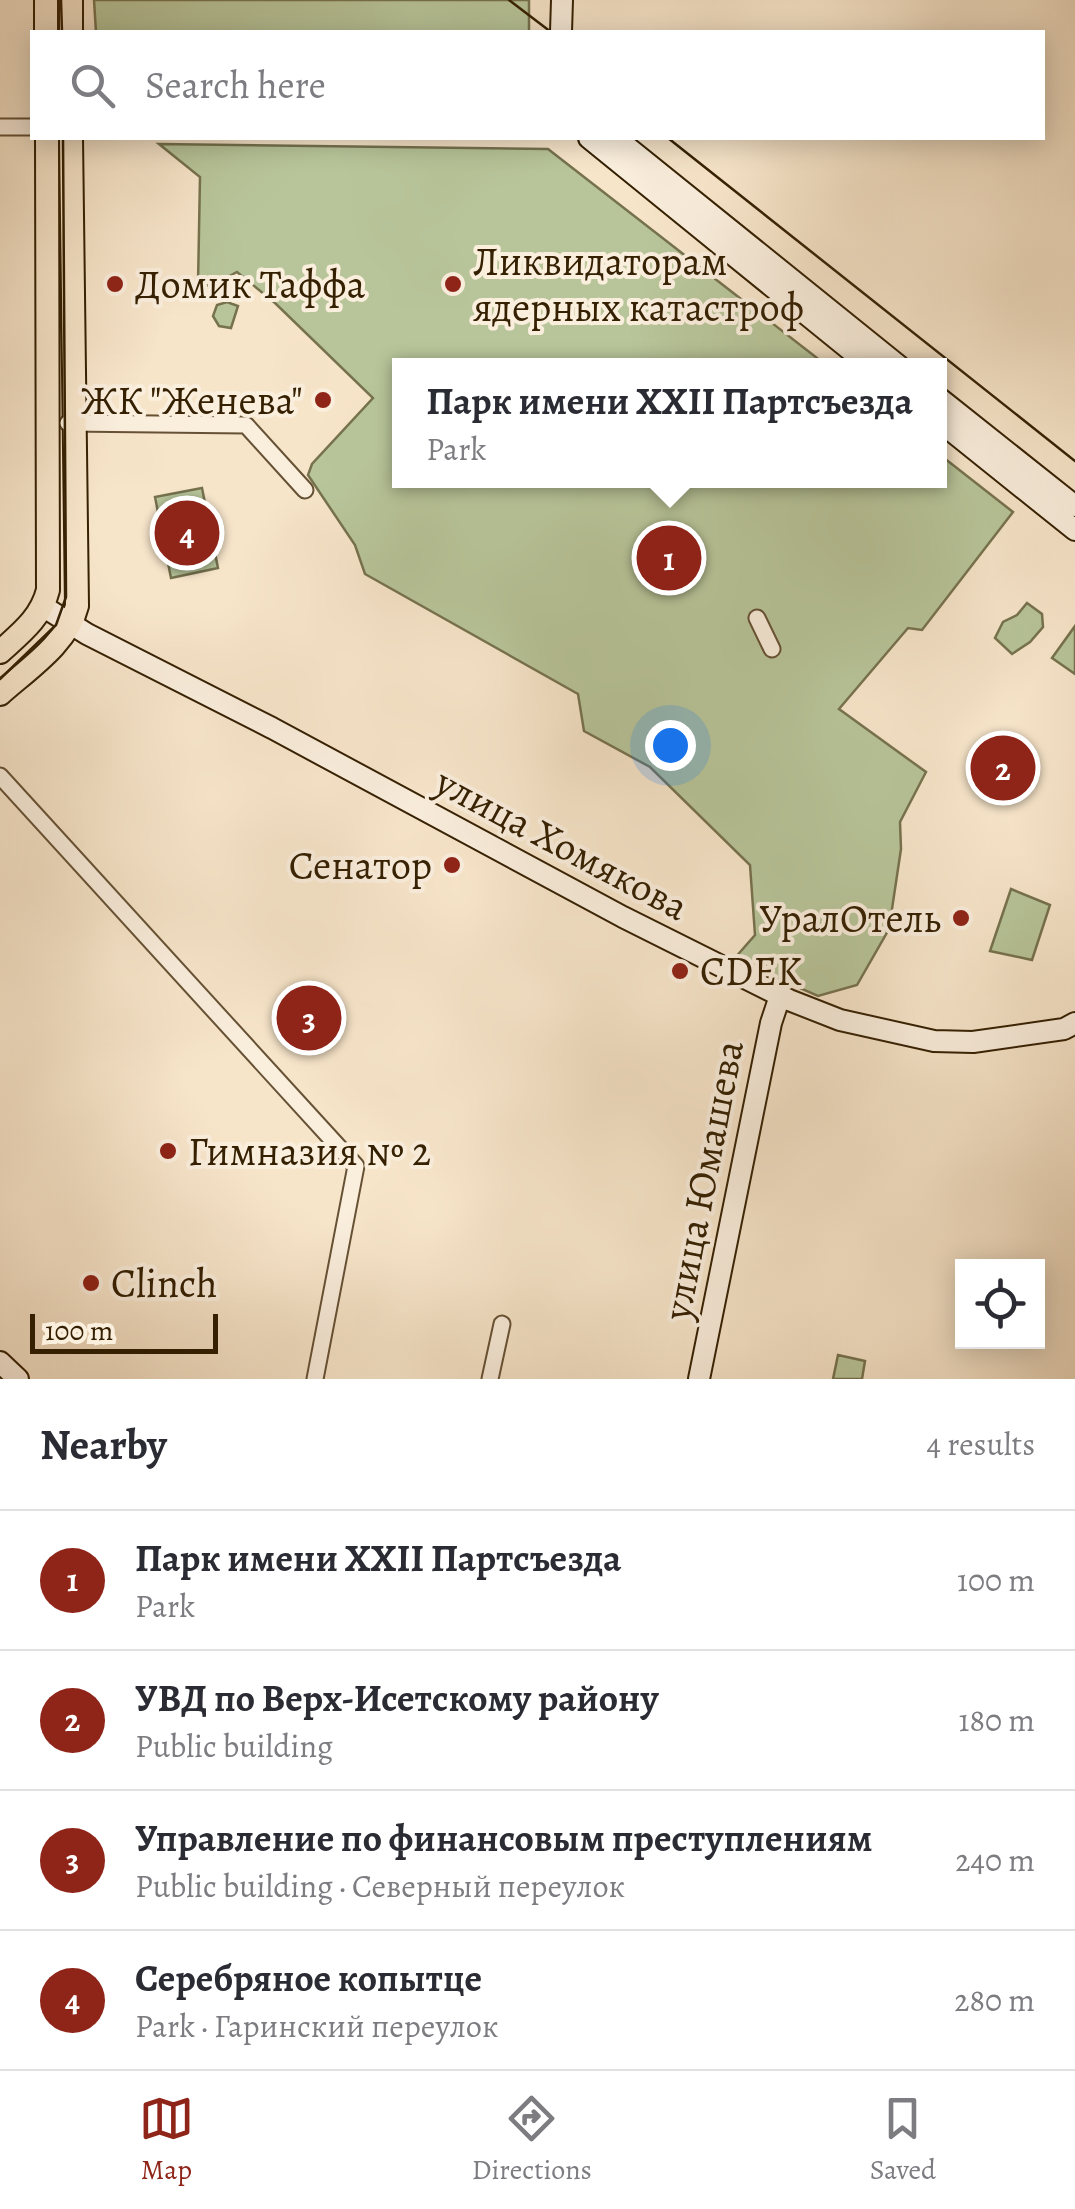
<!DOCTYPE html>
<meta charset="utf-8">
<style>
body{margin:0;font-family:Alegreya,serif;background:#f2f2f3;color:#2b2b33}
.controls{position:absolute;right:30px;bottom:30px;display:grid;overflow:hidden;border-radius:0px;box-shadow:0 5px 25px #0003}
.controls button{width:90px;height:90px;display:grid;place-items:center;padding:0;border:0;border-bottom:2px solid #e1e1e2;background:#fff;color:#2b2b33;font:50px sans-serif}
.scale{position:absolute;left:30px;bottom:25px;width:188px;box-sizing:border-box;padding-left:10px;border:5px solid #352002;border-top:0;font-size:28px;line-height:35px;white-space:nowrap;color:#352002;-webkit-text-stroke:8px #faeedd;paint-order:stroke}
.you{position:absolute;left:670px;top:745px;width:35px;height:35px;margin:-25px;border:8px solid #fff;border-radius:50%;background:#1a73e8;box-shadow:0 0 0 15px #1a73e833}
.badge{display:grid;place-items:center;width:65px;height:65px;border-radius:50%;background:#8f2418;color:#fff;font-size:32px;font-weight:700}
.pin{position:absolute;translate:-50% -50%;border:5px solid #fff;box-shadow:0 2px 10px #0006}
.popup{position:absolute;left:392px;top:358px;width:555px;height:130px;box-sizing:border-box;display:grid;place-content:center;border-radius:0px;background:#fff;filter:drop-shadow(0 2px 8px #0005);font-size:32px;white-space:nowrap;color:#7c7c81}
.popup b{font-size:38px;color:#2b2b33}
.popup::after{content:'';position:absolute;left:50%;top:100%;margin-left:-20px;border:20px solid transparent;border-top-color:#fff}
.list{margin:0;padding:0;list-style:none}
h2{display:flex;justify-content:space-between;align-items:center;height:130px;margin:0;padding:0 40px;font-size:42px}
h2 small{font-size:32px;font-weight:400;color:#7c7c81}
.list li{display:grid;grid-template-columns:65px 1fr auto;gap:30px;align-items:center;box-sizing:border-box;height:140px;padding:0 40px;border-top:2px solid #e1e1e2}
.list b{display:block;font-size:38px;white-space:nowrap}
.list p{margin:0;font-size:32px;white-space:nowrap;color:#7c7c81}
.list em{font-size:32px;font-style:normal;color:#7c7c81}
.icon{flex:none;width:55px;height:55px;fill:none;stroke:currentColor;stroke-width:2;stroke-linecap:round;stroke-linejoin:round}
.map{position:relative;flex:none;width:1075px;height:1379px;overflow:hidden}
.search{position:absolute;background:#fff;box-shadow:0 5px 25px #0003;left:30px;right:30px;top:30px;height:110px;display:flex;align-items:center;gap:25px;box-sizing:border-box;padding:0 35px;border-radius:0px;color:#7c7c81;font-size:38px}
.sheet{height:690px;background:#fff}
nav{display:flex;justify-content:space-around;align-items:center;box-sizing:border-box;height:140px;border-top:2px solid #e1e1e2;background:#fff;font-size:28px;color:#7c7c81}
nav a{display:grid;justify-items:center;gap:5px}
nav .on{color:#8f2418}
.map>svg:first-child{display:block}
</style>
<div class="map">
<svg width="1075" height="1379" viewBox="0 0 1075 1379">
<rect width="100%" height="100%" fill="#f7e5ca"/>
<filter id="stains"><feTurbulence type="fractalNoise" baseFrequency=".002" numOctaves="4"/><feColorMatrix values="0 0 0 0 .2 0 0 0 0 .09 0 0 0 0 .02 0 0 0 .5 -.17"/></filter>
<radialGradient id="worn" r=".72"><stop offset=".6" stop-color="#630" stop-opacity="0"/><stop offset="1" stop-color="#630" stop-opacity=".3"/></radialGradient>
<!-- green -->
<path fill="#b8c59a" stroke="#76724e" stroke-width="2.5" d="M94,0h435v32h-433z
M159,144l389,5 278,216 -427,1v114h540v-26l74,58 -91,118 -14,-2 -69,81 87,63 -26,50 1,27 -12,80 -32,56 -39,11 -84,-37 21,-24 -5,-70 -100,-98 -66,-36 -6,-37 -213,-120 -10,-29 -47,-70 4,-11 61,-66 -98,-95 -38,-31 -26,14 -13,-2 2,-107z
M227,302l11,4 -7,22 -12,-2 -6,-10 4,-11z
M202,488l16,80 -47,10 -16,-81z
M1027,603l15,11 1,13 -13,15 -18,12 -17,-16 8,-16 14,-7z
M1075,626v48l-23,-16z
M1011,889l39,16 -18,55 -42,-9z
M838,1355l27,6 -3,18h-29z"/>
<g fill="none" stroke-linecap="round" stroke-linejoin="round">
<!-- street casing -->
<g stroke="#665134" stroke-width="19">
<path id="street" d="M0,127h32
M68,423l178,2 59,65
M757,618l15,31
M0,776l356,390 -41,213
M490,1379l12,-55"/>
</g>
<!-- secondary casing -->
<g stroke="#352002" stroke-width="24">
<path id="secondary" d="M561,32l1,-32
M589,138l281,228
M616,138l283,228
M939,398l136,108
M939,421l136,109
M44,607l43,27 185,94 351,189 166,83 51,20 94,21 39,1 91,-13 11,-6
M0,1362l18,17
M699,1379l72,-356 9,-27"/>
</g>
<!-- primary casing -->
<g stroke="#352002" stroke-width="26">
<path id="primary" d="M46,0v32
M71,32v-32
M0,652c21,-19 41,-34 48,-62l-1,-452
M0,694c28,-25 68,-51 77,-88l-6,-468"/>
</g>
<!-- street -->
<use href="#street" stroke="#faeedd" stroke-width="15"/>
<!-- secondary -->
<use href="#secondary" stroke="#faeedd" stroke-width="20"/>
<!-- primary -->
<use href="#primary" stroke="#f7e5ca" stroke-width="22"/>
<!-- tram -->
<path stroke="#352002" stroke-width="2.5" d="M61,0l1,32
M509,0l42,32
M668,138l407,323
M0,679l56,-54 10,-28 -3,-459"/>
</g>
<!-- markers -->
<g fill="#8f2418" stroke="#faeedd" stroke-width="4">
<circle cx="115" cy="284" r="10"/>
<circle cx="453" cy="284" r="10"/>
<circle cx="323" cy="400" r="10"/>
<circle cx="452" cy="865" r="10"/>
<circle cx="961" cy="918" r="10"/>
<circle cx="680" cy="971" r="10"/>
<circle cx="168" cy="1151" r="10"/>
<circle cx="91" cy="1283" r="10"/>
</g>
<g text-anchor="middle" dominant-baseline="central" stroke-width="8" stroke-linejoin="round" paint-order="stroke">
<!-- poi labels -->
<g font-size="40" fill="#352002" stroke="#faeedd" text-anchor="start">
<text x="473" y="261">Ликвидаторам<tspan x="473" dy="46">ядерных катастроф</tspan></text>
<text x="135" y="284">Домик Таффа</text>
<text x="303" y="400" text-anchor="end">ЖК "Женева"</text>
<text x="432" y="865" text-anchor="end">Сенатор</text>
<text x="941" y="918" text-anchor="end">УралОтель</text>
<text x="700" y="971">CDEK</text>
<text x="188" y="1151">Гимназия № 2</text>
<text x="111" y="1283">Clinch</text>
</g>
<!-- street labels -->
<g font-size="40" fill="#352002" stroke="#faeedd">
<text transform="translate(562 844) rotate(28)">улица Хомякова</text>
<text transform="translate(703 1180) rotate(-79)">улица Юмашева</text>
</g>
</g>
<rect width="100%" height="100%" filter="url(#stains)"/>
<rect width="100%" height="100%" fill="url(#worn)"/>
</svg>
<div class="controls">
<button><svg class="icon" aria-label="locate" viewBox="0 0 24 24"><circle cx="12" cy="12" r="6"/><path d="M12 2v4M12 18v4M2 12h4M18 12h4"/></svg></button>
</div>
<div class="scale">100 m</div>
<div class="you"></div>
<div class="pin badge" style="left:669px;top:558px">1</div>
<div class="popup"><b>Парк имени XXII Партсъезда</b>Park</div>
<div class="pin badge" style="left:1003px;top:768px">2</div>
<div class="pin badge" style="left:309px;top:1018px">3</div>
<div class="pin badge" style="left:187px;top:533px">4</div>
<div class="search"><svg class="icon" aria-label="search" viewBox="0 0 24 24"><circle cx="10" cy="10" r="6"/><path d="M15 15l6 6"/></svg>Search here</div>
</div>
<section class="sheet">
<h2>Nearby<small>4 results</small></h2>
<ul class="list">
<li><span class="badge">1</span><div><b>Парк имени XXII Партсъезда</b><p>Park</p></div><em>100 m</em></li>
<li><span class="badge">2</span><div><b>УВД по Верх-Исетскому району</b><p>Public building</p></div><em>180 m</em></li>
<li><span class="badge">3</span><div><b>Управление по финансовым преступлениям</b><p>Public building · Северный переулок</p></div><em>240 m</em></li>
<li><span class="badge">4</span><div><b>Серебряное копытце</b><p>Park · Гаринский переулок</p></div><em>280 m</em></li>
</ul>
</section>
<nav>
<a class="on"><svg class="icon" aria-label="map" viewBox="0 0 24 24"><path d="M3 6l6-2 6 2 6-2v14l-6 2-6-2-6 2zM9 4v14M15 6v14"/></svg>Map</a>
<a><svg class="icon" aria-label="directions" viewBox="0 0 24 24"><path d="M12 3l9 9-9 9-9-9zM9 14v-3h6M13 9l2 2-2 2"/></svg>Directions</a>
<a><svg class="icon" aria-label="saved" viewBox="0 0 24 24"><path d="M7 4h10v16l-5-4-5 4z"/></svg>Saved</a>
</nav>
